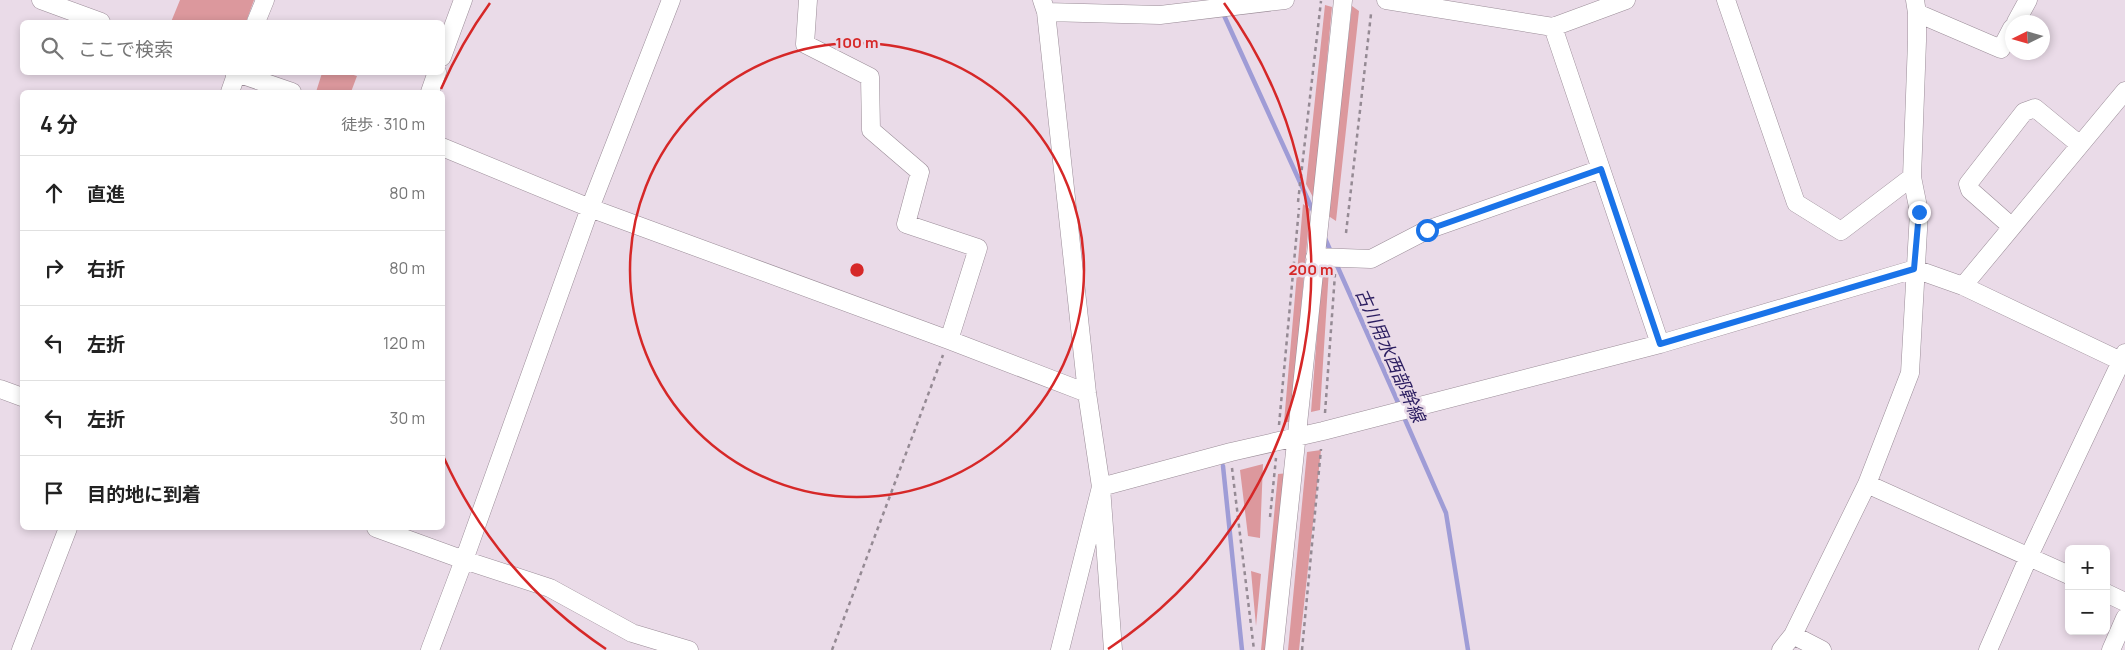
<!DOCTYPE html>
<html lang="ja">
<meta charset="utf-8">
<style>
body{margin:0;font-family:Manrope,"Noto Sans JP",sans-serif;background:#f2f2f2;color:#222}
.controls{position:absolute;right:15px;bottom:15px;display:grid;overflow:hidden;border-radius:8px;box-shadow:0 2px 8px #0003}
.controls button{width:45px;height:45px;display:grid;place-items:center;padding:0;border:0;border-bottom:1px solid #e0e0e0;background:#fff;color:#222;font:25px sans-serif}
.compass{position:absolute;left:2005px;top:15px;width:45px;height:45px;border-radius:50%;background:#fff;box-shadow:0 2px 8px #0003;rotate:265deg}
.stop{position:absolute;width:15px;height:15px;margin:-11px;border:4px solid #1a73e8;border-radius:50%;background:#fff}
.stop.end{background:#1a73e8;border-color:#fff;box-shadow:0 1px 5px #0008}
.list{margin:0;padding:0;list-style:none}
h2{display:flex;justify-content:space-between;align-items:center;height:65px;margin:0;padding:0 20px;font-size:21px}
h2 small{font-size:16px;font-weight:400;color:#767676}
.list li{display:grid;grid-template-columns:32px 1fr auto;gap:15px;align-items:center;box-sizing:border-box;height:75px;padding:0 20px;border-top:1px solid #e0e0e0}
.list b{display:block;font-size:19px;white-space:nowrap}
.list em{font-size:16px;font-style:normal;color:#767676}
.icon{flex:none;width:28px;height:28px;fill:none;stroke:currentColor;stroke-width:2;stroke-linecap:round;stroke-linejoin:round}
.map{position:relative;flex:none;width:2125px;height:650px;overflow:hidden}
.search{position:absolute;background:#fff;box-shadow:0 2px 8px #0003;left:20px;top:20px;width:425px;height:55px;display:flex;align-items:center;gap:12px;box-sizing:border-box;padding:0 18px;border-radius:8px;color:#767676;font-size:19px}
.panel{position:absolute;background:#fff;box-shadow:0 2px 8px #0003;left:20px;top:90px;width:425px;height:440px;border-radius:8px}
.map>svg:first-child{display:block}
</style>
<div class="map">
<svg width="2125" height="650" viewBox="0 0 2125 650">
<rect width="100%" height="100%" fill="#eadbe8"/>
<!-- green -->
<path fill="#dc989d" d="M180,0h74l-8,22h-75z
M1325,5l7,2 -18,192 -8,-15z
M1352,6l7,5 -23,210 -9,-6z
M322,73h25l10,3 -6,16h-35z
M1303,204l7,5 -19,213h-7z
M1329,269l-9,141 -9,2 11,-142z
M1321,450l-22,200h-11l19,-198z
M1263,464l-3,74 -12,-2 -8,-66z
M1289,473l-21,177h-7l17,-176z
M1251,571l10,3 -5,52z"/>
<g fill="none" stroke-linecap="round" stroke-linejoin="round">
<!-- stream -->
<path stroke="#9f9cd6" stroke-width="4.5" d="M1222,11l92,202
M1324,236l7,16
M1335,261l65,146
M1403,415l43,98 22,137
M1223,466l19,184"/>
<!-- minor casing -->
<g stroke="#9b8d98" stroke-width="19">
<path id="minor" d="M41,0l60,22
M808,0l-3,44 65,33 1,53 49,42 -14,52 72,24 -29,92
M1042,0l4,12 41,381 14,94 12,163
M1386,0l167,27 73,-27
M1726,0l70,203 45,28 71,-54
M1046,12l114,3 125,-15
M1917,13l84,36 11,-21
M256,22l9,-22
M2016,22l12,-22
M1553,27l107,317
M442,57l21,-57
M234,72l58,20
M230,92l7,-20
M430,92l7,-20
M442,147l148,61 359,132 138,53
M2012,227l-42,-37 -2,-6 56,-72 11,-4 45,37
M1315,257l56,2 56,-29 174,-61
M1963,286l162,-195
M0,389l22,8
M1867,484l202,91
M376,528l88,32 86,28 82,45 57,17
M2106,593l19,9
M1793,635l29,15
M21,650l47,-122
M430,650l34,-90 126,-352 81,-208
M1060,650l41,-163 130,-35 92,-21 337,-87 255,-75 48,17 162,77
M1274,650l69,-650
M1781,650l12,-15 74,-151 43,-111 9,-161 -7,-35 5,-136v-28l-2,-13
M1988,650l41,-94 96,-203
M2111,650l14,-32"/>
</g>
<!-- path -->
<path stroke="#958a94" stroke-width="2.5" stroke-dasharray="4 4" stroke-linecap="butt" d="M1298,202l23,-201
M1346,233l25,-219
M1325,413l10,-139
M1279,425l20,-217
M1232,468l22,182
M1270,517l6,-59
M832,650l111,-295
M1302,650l19,-201"/>
<!-- minor -->
<use href="#minor" stroke="#fff" stroke-width="18"/>
</g>
<g fill="none" stroke-linecap="round" stroke-linejoin="round">
<!-- route -->
<path stroke="#1a73e8" stroke-width="6" d="M1427,230l174,-61 59,175 254,-75 5,-57"/>
</g>
<!-- distance rings -->
<g fill="none" stroke="#d62828" stroke-width="2.5">
<circle cx="857" cy="270" r="227"/>
<path d="M606 649A454 454 0 0 1 444 458M441 89A454 454 0 0 1 490 3M1224 3A454 454 0 0 1 1108 649"/>
</g>
<g text-anchor="middle" dominant-baseline="central" stroke-width="5" stroke-linejoin="round" paint-order="stroke">
<!-- water labels -->
<g font-size="18" font-style="italic" fill="#2b1d60" stroke="#eadbe8">
<text transform="translate(1391 355) rotate(66)">古川用水西部幹線</text>
</g>
</g>
<circle cx="857" cy="270" r="8" fill="#d62828" stroke="#eadbe8" stroke-width="2.5"/>
<g font-size="15" text-anchor="middle" font-weight="bold" fill="#d62828" stroke="#eadbe8" stroke-width="5" stroke-linejoin="round" paint-order="stroke">
<text x="857" y="48">100 m</text>
<text x="1311" y="275">200 m</text>
</g>
</svg>
<div class="controls">
<button>+</button>
<button>−</button>
</div>
<svg class="compass" viewBox="-18 -18 36 36"><path d="M0-13l5 13h-10z" fill="#e53935"/><path d="M0 13l5-13h-10z" fill="#767676"/></svg>
<div class="stop" style="left:1427px;top:230px"></div>
<div class="stop end" style="left:1919px;top:212px"></div>
<div class="search"><svg class="icon" aria-label="search" viewBox="0 0 24 24"><circle cx="10" cy="10" r="6"/><path d="M15 15l6 6"/></svg>ここで検索</div>
<section class="panel">
<h2>4 分<small>徒歩 · 310 m</small></h2>
<ul class="list">
<li><svg class="icon" aria-label="ahead" viewBox="0 0 24 24"><path d="M12 20V5M6 11l6-6 6 6"/></svg><div><b>直進</b></div><em>80 m</em></li>
<li><svg class="icon" aria-label="right" viewBox="0 0 24 24"><path d="M7 20v-9h11M14 6l5 5-5 5"/></svg><div><b>右折</b></div><em>80 m</em></li>
<li><svg class="icon" aria-label="left" viewBox="0 0 24 24"><path d="M17 20v-9H6M10 6l-5 5 5 5"/></svg><div><b>左折</b></div><em>120 m</em></li>
<li><svg class="icon" aria-label="left" viewBox="0 0 24 24"><path d="M17 20v-9H6M10 6l-5 5 5 5"/></svg><div><b>左折</b></div><em>30 m</em></li>
<li><svg class="icon" aria-label="arrive" viewBox="0 0 24 24"><path d="M6 21V4h12l-3 4 3 4H6"/></svg><div><b>目的地に到着</b></div></li>
</ul>
</section>
</div>
